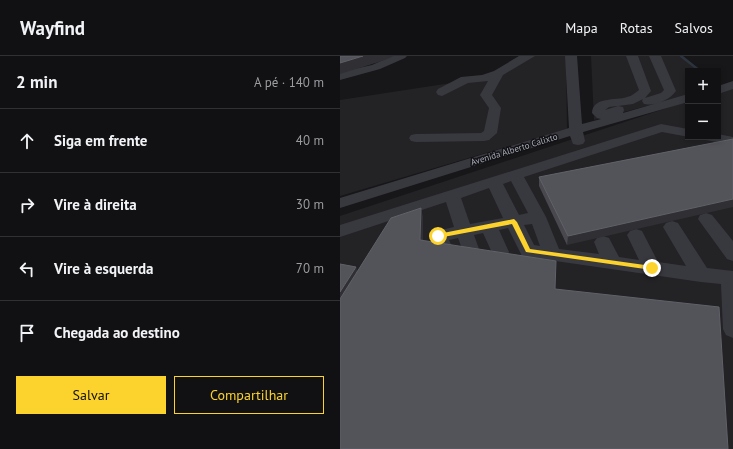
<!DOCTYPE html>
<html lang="pt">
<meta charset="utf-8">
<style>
body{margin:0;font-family:"PT Sans",sans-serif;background:#1a1a1c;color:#f1f3f6}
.controls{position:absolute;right:12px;top:12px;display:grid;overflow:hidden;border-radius:0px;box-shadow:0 2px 6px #0003}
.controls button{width:36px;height:36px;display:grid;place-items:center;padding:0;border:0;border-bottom:1px solid #303133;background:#111113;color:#f1f3f6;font:20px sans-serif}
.stop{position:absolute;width:12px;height:12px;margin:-9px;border:3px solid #fcd22c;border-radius:50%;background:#fff}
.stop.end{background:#fcd22c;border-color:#fff;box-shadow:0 1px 4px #0008}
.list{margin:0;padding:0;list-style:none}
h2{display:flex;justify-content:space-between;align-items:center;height:52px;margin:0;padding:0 16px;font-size:17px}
h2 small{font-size:13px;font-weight:400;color:#9c9da0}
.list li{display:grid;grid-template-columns:26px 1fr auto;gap:12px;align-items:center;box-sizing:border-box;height:64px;padding:0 16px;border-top:1px solid #303133}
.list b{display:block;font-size:15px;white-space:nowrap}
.list em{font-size:13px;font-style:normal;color:#9c9da0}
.actions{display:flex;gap:8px;padding:12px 16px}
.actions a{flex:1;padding:9px 0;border:1px solid #fcd22c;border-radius:0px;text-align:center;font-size:14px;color:#fcd22c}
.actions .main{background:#fcd22c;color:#111}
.icon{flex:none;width:22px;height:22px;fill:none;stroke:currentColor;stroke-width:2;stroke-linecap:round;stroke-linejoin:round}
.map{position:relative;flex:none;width:393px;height:393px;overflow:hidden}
header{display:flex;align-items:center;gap:24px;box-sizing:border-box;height:56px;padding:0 20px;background:#111113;border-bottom:1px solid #303133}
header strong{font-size:19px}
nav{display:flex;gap:22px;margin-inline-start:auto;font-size:14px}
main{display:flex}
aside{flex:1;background:#111113}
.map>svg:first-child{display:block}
</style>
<header>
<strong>Wayfind</strong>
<nav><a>Mapa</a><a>Rotas</a><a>Salvos</a></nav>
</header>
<main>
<aside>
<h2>2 min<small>A pé · 140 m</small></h2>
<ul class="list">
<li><svg class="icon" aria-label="ahead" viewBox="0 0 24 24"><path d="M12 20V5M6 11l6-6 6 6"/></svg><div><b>Siga em frente</b></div><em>40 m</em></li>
<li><svg class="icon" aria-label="right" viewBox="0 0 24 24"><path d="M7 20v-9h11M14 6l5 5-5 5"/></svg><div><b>Vire à direita</b></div><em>30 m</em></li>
<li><svg class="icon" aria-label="left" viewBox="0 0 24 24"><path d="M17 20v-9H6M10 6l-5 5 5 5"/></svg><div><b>Vire à esquerda</b></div><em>70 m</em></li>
<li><svg class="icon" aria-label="arrive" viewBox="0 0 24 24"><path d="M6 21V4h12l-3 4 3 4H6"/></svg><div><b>Chegada ao destino</b></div></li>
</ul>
<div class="actions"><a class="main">Salvar</a><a>Compartilhar</a></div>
</aside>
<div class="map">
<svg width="393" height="393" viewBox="0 0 393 393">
<rect width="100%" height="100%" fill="#171719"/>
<!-- built -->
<path fill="#232326" d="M189,0h37l1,73 -227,67v-96l144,-22z
M251,0h90l19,15h-12v24l-94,25z
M393,32v361h-393v-233l348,-115v36h30v-45z"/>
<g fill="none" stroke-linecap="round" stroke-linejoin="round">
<!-- stream -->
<path stroke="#2c343e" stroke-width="2.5" d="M341,0l19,15"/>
<!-- minor -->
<path fill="#38383f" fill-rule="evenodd" d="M52,0h15l-2,2 -25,11 -40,11v-8l32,-7z
M179,0h16l-32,19 -11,20 9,13 -4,25 -8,7 -5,1 -68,1 -5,-1 -2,-3 2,-3 5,-1 65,-1 3,-2 5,-23 -9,-13 8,-14 -20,2 -26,13 -4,-1 -2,-3 2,-3 23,-12 21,-2 12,-4z
M225,0h12l5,68 19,-5 -4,-1 -5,-5c1,-17 24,-12 35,-16 5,-1 8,-4 12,-7l-13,-34h12l13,35 -6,7 16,-5 3,-3 -15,-34h12l15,35c-6,9 -22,15 -32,13l-2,-3 1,-2 -10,5 -15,2 5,1 1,3 -1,3 65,-19v8l-105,30 2,9 -2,3 -5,1 -5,-1 -3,-8 -230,72v-10l229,-70zM277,50h1l-13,4 4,-3z
M393,25v8l-15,5v-8z
M321,68l27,5 1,8 -27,-5 -138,45 22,40 13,32 40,5 -5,-12 3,-4 6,-2 6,2 10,19 20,3 -12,-25 3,-4 6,-2 6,2 16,31 28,4 -23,-39 3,-4 6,-2 6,2 29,45 26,3v67l-7,-3 -3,-6 -2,-45 -20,-2 -173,-25 -6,-1 -14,-28 -9,2 10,22 -3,5 -6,1 -6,-1 -11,-24 -9,2 5,14 -3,5 -6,1 -6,-1 -6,-16 -9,2 4,9 -3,5 -6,1 -6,-1 -9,-18 3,-4 22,-5 -8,-25 -106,35v-12zM171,125l17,32 -9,2 -16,-31zM149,132l14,30 -33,6 -9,-26zM192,168l8,22 -6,-1 -10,-20z
M378,78l15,3v8l-27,-5 -2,-3h14z
M366,157l6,2 21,26v20l-6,-2 -29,-40 2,-4z"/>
</g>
<!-- wall -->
<path fill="#48484e" d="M393,83l-166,106 -28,-59v-9z"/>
<!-- shaded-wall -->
<path fill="#303034" d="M23,0h31l-9,4 -45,14v-11z
M393,143v8l-166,38 1,-9z
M81,152l2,9v32l-3,-9z
M16,211l3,9 -19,31v-15z"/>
<!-- building -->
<path fill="#53535a" stroke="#606169" d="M0,0h23l-23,7z
M393,83v60l-165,37 -29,-59z
M81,152l-1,32 136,21 -1,28 164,18 9,142h-388v-150l51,-81z
M0,208l16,3 -16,25z"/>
<!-- route -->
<path fill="#fcd22c" d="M174,163l3,3 13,27 122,17 3,2 -3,2 -126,-18 -14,-28 -74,14 -3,-2 3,-2z"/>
<g text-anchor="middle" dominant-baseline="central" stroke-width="3" stroke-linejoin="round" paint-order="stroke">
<!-- far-street labels -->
<g font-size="9" fill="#a8abba" stroke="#121214">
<text transform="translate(174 93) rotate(-17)">Avenida Alberto Calixto</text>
</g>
</g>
</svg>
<div class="controls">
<button>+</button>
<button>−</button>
</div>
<div class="stop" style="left:98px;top:180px"></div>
<div class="stop end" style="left:312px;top:212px"></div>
</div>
</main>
